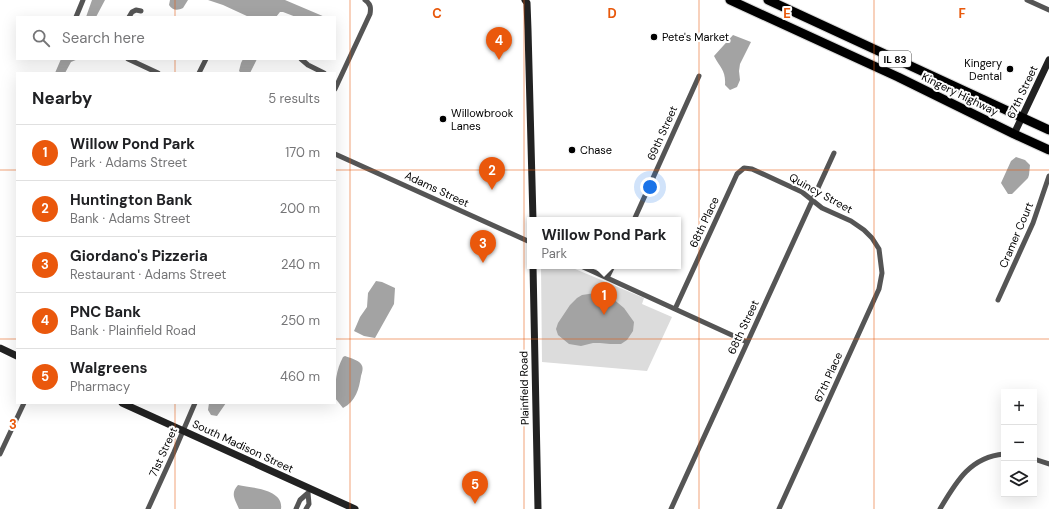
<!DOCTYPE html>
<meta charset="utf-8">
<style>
body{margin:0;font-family:"DM Sans",sans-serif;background:#f2f2f2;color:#202124}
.controls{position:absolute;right:12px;bottom:12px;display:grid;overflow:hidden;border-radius:0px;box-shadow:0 4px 16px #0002}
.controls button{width:36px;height:36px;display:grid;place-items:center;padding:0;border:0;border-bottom:1px solid #e0e0e0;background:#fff;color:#202124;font:20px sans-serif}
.you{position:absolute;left:650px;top:187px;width:14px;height:14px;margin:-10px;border:3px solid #fff;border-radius:50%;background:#1a73e8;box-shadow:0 0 0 6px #1a73e833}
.badge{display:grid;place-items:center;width:26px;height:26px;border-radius:50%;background:#ea580c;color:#fff;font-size:13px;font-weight:700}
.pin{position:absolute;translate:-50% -33px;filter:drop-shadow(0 1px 2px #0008)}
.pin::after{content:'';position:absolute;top:21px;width:14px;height:12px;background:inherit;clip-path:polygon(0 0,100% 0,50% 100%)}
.popup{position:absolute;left:527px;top:217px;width:154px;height:52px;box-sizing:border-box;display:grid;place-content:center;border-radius:0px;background:#fff;filter:drop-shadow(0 1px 3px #0005);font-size:13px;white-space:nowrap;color:#757577}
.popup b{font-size:15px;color:#202124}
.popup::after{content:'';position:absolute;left:50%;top:100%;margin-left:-8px;border:8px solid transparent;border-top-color:#fff}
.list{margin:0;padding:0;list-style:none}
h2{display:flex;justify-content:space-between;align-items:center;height:52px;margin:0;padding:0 16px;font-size:17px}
h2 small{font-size:13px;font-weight:400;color:#757577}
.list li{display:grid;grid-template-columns:26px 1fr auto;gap:12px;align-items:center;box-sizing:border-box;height:56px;padding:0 16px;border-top:1px solid #e0e0e0}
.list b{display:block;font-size:15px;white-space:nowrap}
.list p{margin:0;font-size:13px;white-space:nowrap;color:#757577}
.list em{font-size:13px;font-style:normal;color:#757577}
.icon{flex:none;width:22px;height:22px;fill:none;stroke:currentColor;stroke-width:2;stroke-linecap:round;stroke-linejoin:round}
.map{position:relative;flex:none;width:1049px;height:509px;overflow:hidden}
.search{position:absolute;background:#fff;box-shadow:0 4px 16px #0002;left:16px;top:16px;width:320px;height:44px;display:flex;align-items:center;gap:10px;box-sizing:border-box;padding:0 14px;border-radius:0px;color:#757577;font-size:15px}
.panel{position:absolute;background:#fff;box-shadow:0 4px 16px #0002;left:16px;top:72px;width:320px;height:332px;border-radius:0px}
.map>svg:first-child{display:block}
</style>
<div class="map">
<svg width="1049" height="509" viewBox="0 0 1049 509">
<rect width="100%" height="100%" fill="#fff"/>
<!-- green -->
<path fill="#dcdcdc" d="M541,266h27l76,32 -2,6 30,13 -25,54 -105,-9z"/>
<!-- water -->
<path fill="#a3a3a3" d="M92,0h13l-9,17h-10z
M170,0h18l-5,8c-6,3 -11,2 -14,-3z
M208,0h77l40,17h-29l-13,-5h-3l-4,5h-27l-26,-12z
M733,35l18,7 -11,22 -1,7 1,9 -3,7 -7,3 -5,-5c1,-15 -5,-17 -11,-29z
M61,59h17l-7,3 -6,11h-10z
M243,59h14l-7,14h-9l-2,-2 2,-8z
M1016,157l9,3 5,5 -1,10 -1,3 -16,16h-4l-7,-11 10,-22z
M376,281l6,1 13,6 -1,16 -19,34 -11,-2 -10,-5 6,-14 7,-10 1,-14z
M595,293l5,1 12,4 12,10 10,14 -1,9 -6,9 -6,4h-11l-10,-1h-7l-12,3 -12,-2 -11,-9 -2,-6 2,-6 12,-18 7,-7 5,-3z
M345,356c5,2 13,4 16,8 3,4 1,8 0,12 -2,13 -5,25 -18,32l-8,-10c0,-15 1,-28 8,-41z
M209,403h17l-9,13 -6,-1 -3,-5z
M238,485c14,3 46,4 43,24h-42c-4,-10 -9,-15 -1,-24z"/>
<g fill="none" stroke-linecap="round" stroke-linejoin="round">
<!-- highway casing -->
<g stroke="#dbdbdb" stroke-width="11">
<path id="highway" d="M730,0l168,77 116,57 35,16
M768,0l281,130"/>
</g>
<!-- street -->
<path stroke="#555" stroke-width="5" d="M1027,0l22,10
M76,17l7,-17
M129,17l3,-5 4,-2 5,1
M128,59l30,14
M301,59l7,6 16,8
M199,73l7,-14
M335,89l35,-75c1,-6 1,-10 -5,-14
M335,154l195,88
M634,220l65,-144
M581,266l166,76
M607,278l6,-12
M998,300l35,-77 16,-47
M675,309l62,-135 7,-6 8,1 50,23 20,16 29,13 13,9 8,8 7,11 3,24 -3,16 -100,220
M0,454l24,-51
M1034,459l15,5
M148,509l26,-57 21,-49
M296,509l4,-9 8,-7
M306,509l3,-5 -1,-11
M671,509l163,-356
M940,509c16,-27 30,-52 64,-55"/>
<!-- secondary -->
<path stroke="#222" stroke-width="7" d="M525,0l2,3 1,27 5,190
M1014,134l35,-74
M533,266l5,243
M0,348l17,8
M122,403l233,106"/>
<!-- highway -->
<use href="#highway" stroke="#000" stroke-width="9"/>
</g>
<!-- grid -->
<path fill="none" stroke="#e8590c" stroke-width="1" stroke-opacity="0.55" d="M175,0v17M350,0v509M524,0v509M699,0v509M874,0v509M175,59v14M0,170h17M335,170h714M0,339h17M335,339h714M175,403v106"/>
<!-- markers -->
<g fill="#000" stroke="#fff" stroke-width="1.5">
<circle cx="654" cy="37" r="4"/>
<circle cx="1010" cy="69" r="4"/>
<circle cx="443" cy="119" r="4"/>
<circle cx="572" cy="150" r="4"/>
</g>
<g text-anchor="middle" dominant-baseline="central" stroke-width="4" stroke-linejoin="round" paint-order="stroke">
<!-- shield labels -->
<rect fill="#fff" stroke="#4c4c4c" stroke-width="1" x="879" y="51" width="32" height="16" rx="3"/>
<g font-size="10" font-weight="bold" fill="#000">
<text x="895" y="59">IL 83</text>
</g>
<!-- poi labels -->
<g font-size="11" fill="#000" stroke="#fff" text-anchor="start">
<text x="662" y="37">Pete's Market</text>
<text x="1002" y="63" text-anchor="end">Kingery<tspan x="1002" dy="13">Dental</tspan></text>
<text x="451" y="113">Willowbrook<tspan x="451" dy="13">Lanes</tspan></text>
<text x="580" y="150">Chase</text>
</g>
<!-- street labels -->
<g font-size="11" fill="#000" stroke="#fff">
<text transform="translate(1022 92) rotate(-65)">67th Street</text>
<text transform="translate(960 94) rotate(26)">Kingery Highway</text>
<text transform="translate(662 133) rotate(-66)">69th Street</text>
<text transform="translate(437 189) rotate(25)">Adams Street</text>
<text transform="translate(821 193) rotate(29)">Quincy Street</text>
<text transform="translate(704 222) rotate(-65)">68th Place</text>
<text transform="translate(1016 235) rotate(-67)">Cramer Court</text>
<text transform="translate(743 327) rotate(-65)">68th Street</text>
<text transform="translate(828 377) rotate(-66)">67th Place</text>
<text transform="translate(524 388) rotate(-91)">Plainfield Road</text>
<text transform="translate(243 446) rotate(25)">South Madison Street</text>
<text transform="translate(163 452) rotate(-66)">71st Street</text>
</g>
</g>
<g font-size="13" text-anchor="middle" font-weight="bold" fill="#e8590c" stroke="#fff" stroke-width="4" stroke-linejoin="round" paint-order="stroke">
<text x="437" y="18">C</text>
<text x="612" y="18">D</text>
<text x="787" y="18">E</text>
<text x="962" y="18">F</text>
<text x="13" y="429">3</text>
</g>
</svg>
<div class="controls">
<button>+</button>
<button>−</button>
<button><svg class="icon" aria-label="layers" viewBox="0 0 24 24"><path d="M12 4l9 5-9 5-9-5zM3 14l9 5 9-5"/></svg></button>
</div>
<div class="you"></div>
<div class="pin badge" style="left:604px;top:315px">1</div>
<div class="popup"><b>Willow Pond Park</b>Park</div>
<div class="pin badge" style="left:492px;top:190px">2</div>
<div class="pin badge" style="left:483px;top:263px">3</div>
<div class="pin badge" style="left:499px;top:60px">4</div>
<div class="pin badge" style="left:475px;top:504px">5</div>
<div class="search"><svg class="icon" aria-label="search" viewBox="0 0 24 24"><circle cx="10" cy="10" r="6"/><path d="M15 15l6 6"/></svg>Search here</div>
<section class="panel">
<h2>Nearby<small>5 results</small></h2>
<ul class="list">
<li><span class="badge">1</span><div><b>Willow Pond Park</b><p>Park · Adams Street</p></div><em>170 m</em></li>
<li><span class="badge">2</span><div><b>Huntington Bank</b><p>Bank · Adams Street</p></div><em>200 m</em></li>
<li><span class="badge">3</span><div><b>Giordano's Pizzeria</b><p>Restaurant · Adams Street</p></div><em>240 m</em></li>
<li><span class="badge">4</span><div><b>PNC Bank</b><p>Bank · Plainfield Road</p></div><em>250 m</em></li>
<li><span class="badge">5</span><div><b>Walgreens</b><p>Pharmacy</p></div><em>460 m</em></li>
</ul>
</section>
</div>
